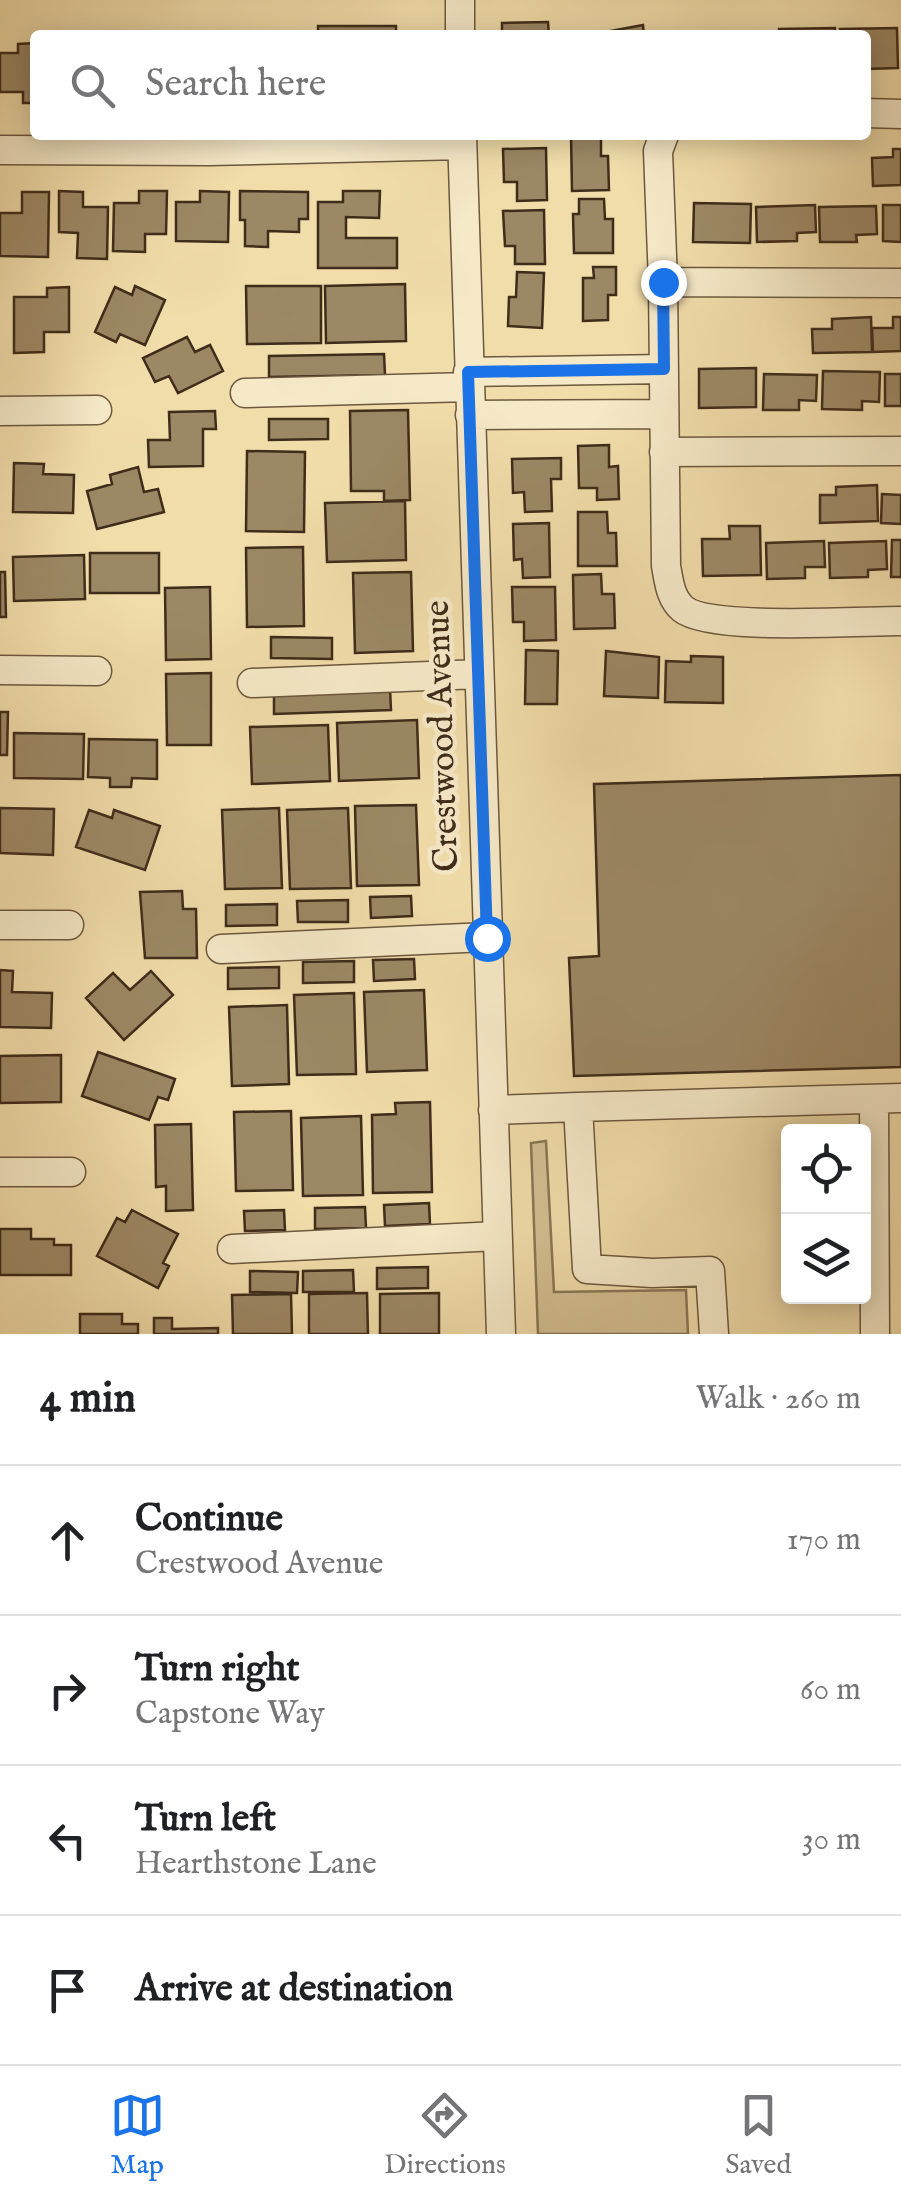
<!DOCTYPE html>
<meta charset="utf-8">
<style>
body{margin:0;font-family:"IM FELL English",serif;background:#f6f6f6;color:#202124}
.controls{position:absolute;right:30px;bottom:30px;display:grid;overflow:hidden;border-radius:10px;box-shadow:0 5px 25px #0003}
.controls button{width:90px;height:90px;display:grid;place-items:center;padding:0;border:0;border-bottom:2px solid #e0e0e0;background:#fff;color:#202124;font:50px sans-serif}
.stop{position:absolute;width:30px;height:30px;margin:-22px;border:8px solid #1a73e8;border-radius:50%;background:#fff}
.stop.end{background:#1a73e8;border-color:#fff;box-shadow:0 2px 10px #0008}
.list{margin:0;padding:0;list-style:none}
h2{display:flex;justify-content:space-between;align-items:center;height:130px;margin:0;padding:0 40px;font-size:42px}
h2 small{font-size:32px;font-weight:400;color:#757577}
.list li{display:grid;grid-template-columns:65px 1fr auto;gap:30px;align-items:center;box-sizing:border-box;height:150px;padding:0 40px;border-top:2px solid #e0e0e0}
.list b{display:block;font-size:38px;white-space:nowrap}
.list p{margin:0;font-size:32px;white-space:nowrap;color:#757577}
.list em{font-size:32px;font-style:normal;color:#757577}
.icon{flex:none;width:55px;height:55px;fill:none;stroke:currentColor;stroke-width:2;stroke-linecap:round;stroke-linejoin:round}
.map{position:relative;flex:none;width:901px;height:1334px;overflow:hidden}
.search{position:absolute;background:#fff;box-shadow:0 5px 25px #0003;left:30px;right:30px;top:30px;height:110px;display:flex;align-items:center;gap:25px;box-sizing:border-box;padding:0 35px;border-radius:10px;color:#757577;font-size:38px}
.sheet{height:730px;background:#fff}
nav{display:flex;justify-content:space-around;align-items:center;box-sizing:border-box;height:140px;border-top:2px solid #e0e0e0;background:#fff;font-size:28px;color:#757577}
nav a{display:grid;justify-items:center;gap:5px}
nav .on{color:#1a73e8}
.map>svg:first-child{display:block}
</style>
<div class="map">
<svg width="901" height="1334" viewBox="0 0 901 1334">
<rect width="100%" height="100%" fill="#f1ddaa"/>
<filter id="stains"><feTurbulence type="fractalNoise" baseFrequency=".002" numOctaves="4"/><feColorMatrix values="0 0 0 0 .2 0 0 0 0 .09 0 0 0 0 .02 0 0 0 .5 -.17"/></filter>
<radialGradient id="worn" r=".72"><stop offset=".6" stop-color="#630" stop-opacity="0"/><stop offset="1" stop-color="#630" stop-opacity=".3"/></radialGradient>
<!-- green -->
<path fill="#d3bf92" stroke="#897656" stroke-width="2.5" d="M546,1141l8,151 132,-2 2,44h-150l-7,-191z"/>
<!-- building -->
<path fill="#9c8865" stroke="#3f2c1a" stroke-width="2.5" d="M548,22l1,13h-47v-12z
M643,25l1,10h-55z
M318,26h78v9h-78z
M835,28v7h-56v-6z
M897,28l1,40 -32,1v-34h-25l-1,-6z
M35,43v60h-12v-11h-23v-39h18v-9z
M571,136h30v20h7l1,34 -37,1z
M546,148l1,52 -30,1v-19h-13l-1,-33z
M893,149h8v36l-28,1 -1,-28 21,-1z
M59,191l24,1v15h25l-1,52 -30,-1 1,-25 -19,-1z
M139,191h28l-1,43h-21v18l-32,-1 1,-48h25z
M200,191l29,1 -1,50 -52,-1v-39h24z
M240,191l68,1v27h-9v13l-31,-1v16l-23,-1v-26h-5z
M343,191h37l-1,27 -33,-1v21h51v30h-79v-66h25z
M22,192h27l-1,65 -48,-1v-43h22z
M579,199h25l1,20h8v34h-39l-1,-39h6z
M694,203l57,1 -1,39 -57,-1z
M815,205l1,27 -19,1v8l-40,1 -1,-35z
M883,205h18v37l-18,-1z
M876,206l1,28 -21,1 1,7h-37l-1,-35z
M544,210l1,54h-30v-18h-10l-2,-35z
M593,267h23v28h-8v25l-25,1v-43h11z
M517,272l27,1 -2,55 -34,-2 1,-29h7z
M405,284l1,57 -80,2 -1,-57z
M135,286l30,14 -20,45 -25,-11 -4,8 -21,-10 20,-45 17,8z
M246,286h75v57l-74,1z
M69,287v45h-25v20l-30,1v-56h33v-9z
M871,317l1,35 -59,1 -1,-24h20v-10z
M893,317h8v34l-28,1 -1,-24h21z
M187,337l8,15 15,-7 13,26 -45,22 -9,-17 -14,6 -12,-24z
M384,354l1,21 -116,2v-21z
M756,368v39l-57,1v-39z
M823,371l57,1 -1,30 -17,-1v9l-40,-1z
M764,374l53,1 -1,26 -17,-1v10h-36z
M885,374h16v32h-16z
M408,410l2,90 -26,1v-10h-33l-1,-80z
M215,411l1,18h-13v37l-54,1 -1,-27h22l-1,-28z
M269,419h59v20l-59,1z
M609,445v22l9,-1 1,33 -22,1v-12h-18l-1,-42z
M247,451l58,1 -1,80 -58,-1z
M561,458v21h-10l1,32 -27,1 -1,-20 -11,1 -1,-34z
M14,463l30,1 -1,10 31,1 -1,38 -60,-1z
M138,467l6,25 14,-3 6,23 -67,17 -10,-38 25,-7 -2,-9z
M877,485l1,36 -58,2v-28h16v-8z
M882,494l19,1v29l-20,-1z
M405,501l1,59 -79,2 -2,-59z
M578,512h29l1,21h8l1,33h-39z
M549,523l1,54 -27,1 -1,-19 -8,1 -1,-36z
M729,526h31l1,49 -58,1 -1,-37h28z
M892,540h9v37h-10z
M824,541l1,26h-20v11l-38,1 -1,-36z
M886,541l1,28 -19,1v7l-38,1 -1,-35z
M303,547l1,79 -57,1 -1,-79z
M90,553h69v40h-69z
M84,555l1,44 -71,2 -1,-44z
M0,572h5l1,45h-6z
M411,572l2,79 -58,2 -2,-80z
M601,574l1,20h12l1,34 -41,1 -1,-54z
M210,587l1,72 -45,1 -1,-72z
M512,587h43l1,53 -32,1v-19h-11z
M271,637l61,1v21l-61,-1z
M526,650l32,1 -1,53h-32z
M606,651l53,6 -1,41 -54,-2z
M691,656l32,1v46l-58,-1 1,-41 25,1z
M211,673v72h-44l-1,-71z
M390,689l1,21 -117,4v-21z
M0,712h8l-1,43h-7z
M417,720l2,58 -80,3 -2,-58z
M328,725l2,56 -78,3 -2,-57z
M14,733l70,1 -1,45 -69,-1z
M89,739l68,1v39l-25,-1 -1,9h-21v-9l-22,-1z
M901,775v292l-327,9 -5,-118 30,-2 -5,-172z
M416,805l3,80 -62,1 -2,-80z
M0,808l54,1 -1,46 -53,-2z
M279,808l3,80 -57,1 -3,-79z
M348,808l3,80 -61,1 -3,-79z
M89,810l23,8 2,-8 46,16 -15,44 -69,-23z
M182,891l1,18h13l1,49h-52l-5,-66z
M411,896l1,20 -41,2 -1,-21z
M348,900v22h-50l-1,-21z
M277,904v21l-51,1v-21z
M414,959l1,20 -41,2 -1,-21z
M354,961v21l-51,1v-21z
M279,967v21l-51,1v-21z
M0,970l13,1 -1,21 40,1 -1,35 -51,-1z
M151,971l22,24 -49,45 -38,-42 27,-25 17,17z
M424,990l3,80 -60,2 -3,-80z
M354,993l2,81 -59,1 -3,-80z
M287,1005l2,79 -57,2 -3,-79z
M98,1052l77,27 -7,21 -10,-3 -9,23 -67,-24z
M61,1055v47l-61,1v-47z
M430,1102l2,90 -59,1 -1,-78 24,-1 -1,-11z
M291,1111l2,79 -57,1 -2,-79z
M361,1116l2,79 -60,1 -2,-78z
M191,1124l2,86 -27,1v-25l-10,1 -1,-62z
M429,1203l1,21 -45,2 -1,-21z
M365,1207l1,21 -51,1v-21z
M132,1210l46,24 -15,29 6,3 -11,22 -61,-32 20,-38 8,4z
M284,1210l1,20 -40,1 -1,-20z
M0,1229h31v10h23v6h17v30h-71z
M428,1267v21l-51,1v-21z
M353,1270l1,22h-51v-21z
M250,1271l48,1 -1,21 -47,-1z
M367,1293l1,41h-59v-40z
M439,1293v41h-59v-40z
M291,1294l1,40h-59l-1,-39z
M80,1314h42v10h16v10h-58z
M154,1318h18v11l46,-1v6h-64z"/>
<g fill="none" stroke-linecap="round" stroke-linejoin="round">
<!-- minor casing -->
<g stroke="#6c583e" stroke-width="31">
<path id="minor" d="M460,0v35
M866,113l35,1
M462,135l39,1199
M664,135l-6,16 5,131 3,284c3,15 4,32 17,43 27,22 176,12 218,12
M0,150l209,1 253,-6
M663,282l238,1
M468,372l196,-3
M245,393l224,-6
M0,411l97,-1
M470,415l194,-1
M664,452l237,-1
M0,670l97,1
M252,683l227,-9
M0,925h69
M221,949l266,-12
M874,1099l1,235
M578,1107l323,-9
M493,1110l85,-3 9,162 65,4 58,-2 4,63
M0,1172h71
M232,1249l265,-13"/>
</g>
<!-- minor -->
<use href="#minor" stroke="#f6e9c8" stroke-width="28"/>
</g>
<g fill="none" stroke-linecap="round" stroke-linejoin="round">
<!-- route -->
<path stroke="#1a73e8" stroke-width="12" d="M487,938l-19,-566 196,-3 -1,-87"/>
</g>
<g text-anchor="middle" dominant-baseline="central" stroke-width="9" stroke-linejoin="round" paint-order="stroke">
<!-- street labels -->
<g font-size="35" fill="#3f2c1a" stroke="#f6e9c8">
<text transform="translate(443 736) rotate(-92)">Crestwood Avenue</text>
</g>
</g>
<rect width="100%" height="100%" filter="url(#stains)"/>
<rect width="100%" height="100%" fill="url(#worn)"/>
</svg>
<div class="controls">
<button><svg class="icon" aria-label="locate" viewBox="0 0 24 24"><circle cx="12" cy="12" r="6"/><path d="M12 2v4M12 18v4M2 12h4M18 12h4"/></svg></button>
<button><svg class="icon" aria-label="layers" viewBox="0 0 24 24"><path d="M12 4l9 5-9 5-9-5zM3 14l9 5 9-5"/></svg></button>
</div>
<div class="stop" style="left:487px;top:938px"></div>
<div class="stop end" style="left:663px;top:282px"></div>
<div class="search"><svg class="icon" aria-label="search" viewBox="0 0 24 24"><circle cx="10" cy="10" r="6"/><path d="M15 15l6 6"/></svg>Search here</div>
</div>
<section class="sheet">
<h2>4 min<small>Walk · 260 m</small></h2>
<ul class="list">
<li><svg class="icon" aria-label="ahead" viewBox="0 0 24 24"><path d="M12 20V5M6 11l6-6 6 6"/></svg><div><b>Continue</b><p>Crestwood Avenue</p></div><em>170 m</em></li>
<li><svg class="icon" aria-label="right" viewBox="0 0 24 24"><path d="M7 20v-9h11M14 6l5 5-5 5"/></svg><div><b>Turn right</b><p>Capstone Way</p></div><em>60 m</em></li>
<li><svg class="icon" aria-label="left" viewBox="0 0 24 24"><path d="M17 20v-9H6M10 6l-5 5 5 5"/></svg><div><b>Turn left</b><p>Hearthstone Lane</p></div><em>30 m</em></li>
<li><svg class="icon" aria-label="arrive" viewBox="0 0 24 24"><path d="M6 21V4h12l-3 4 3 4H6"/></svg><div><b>Arrive at destination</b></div></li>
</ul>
</section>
<nav>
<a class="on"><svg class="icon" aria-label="map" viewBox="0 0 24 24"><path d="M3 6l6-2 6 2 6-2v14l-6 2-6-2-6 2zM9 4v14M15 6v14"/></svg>Map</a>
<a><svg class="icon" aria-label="directions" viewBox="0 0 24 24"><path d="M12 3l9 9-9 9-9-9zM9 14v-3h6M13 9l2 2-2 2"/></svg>Directions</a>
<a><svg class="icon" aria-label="saved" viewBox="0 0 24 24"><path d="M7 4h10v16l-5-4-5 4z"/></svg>Saved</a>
</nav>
